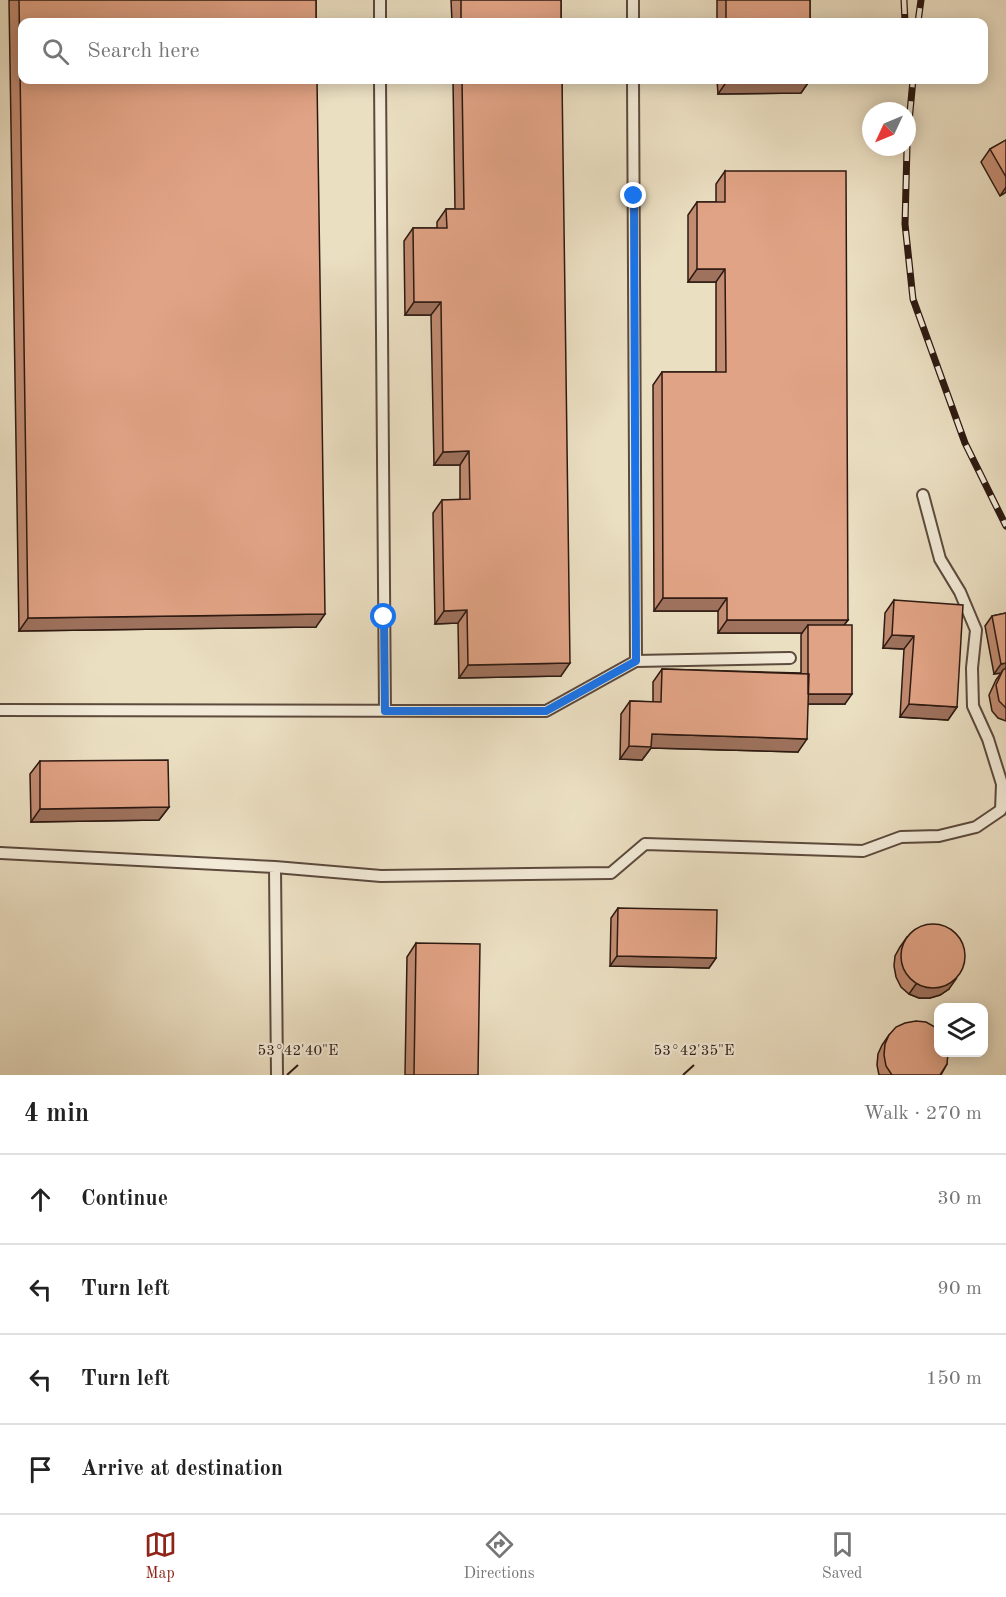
<!DOCTYPE html>
<meta charset="utf-8">
<style>
body{margin:0;font-family:"Old Standard TT",serif;background:#f6f6f6;color:#222}
.controls{position:absolute;right:18px;bottom:18px;display:grid;overflow:hidden;border-radius:12px;box-shadow:0 3px 15px #0003}
.controls button{width:54px;height:54px;display:grid;place-items:center;padding:0;border:0;border-bottom:2px solid #e0e0e0;background:#fff;color:#222;font:30px sans-serif}
.compass{position:absolute;left:862px;top:102px;width:54px;height:54px;border-radius:50%;background:#fff;box-shadow:0 3px 15px #0003;rotate:226deg}
.stop{position:absolute;width:18px;height:18px;margin:-14px;border:4px solid #1a73e8;border-radius:50%;background:#fff}
.stop.end{background:#1a73e8;border-color:#fff;box-shadow:0 2px 6px #0008}
.list{margin:0;padding:0;list-style:none}
h2{display:flex;justify-content:space-between;align-items:center;height:78px;margin:0;padding:0 24px;font-size:26px}
h2 small{font-size:20px;font-weight:400;color:#767676}
.list li{display:grid;grid-template-columns:39px 1fr auto;gap:18px;align-items:center;box-sizing:border-box;height:90px;padding:0 24px;border-top:2px solid #e0e0e0}
.list b{display:block;font-size:22px;white-space:nowrap}
.list em{font-size:20px;font-style:normal;color:#767676}
.icon{flex:none;width:33px;height:33px;fill:none;stroke:currentColor;stroke-width:2;stroke-linecap:round;stroke-linejoin:round}
.map{position:relative;flex:none;width:1006px;height:1075px;overflow:hidden}
.search{position:absolute;background:#fff;box-shadow:0 3px 15px #0003;left:18px;right:18px;top:18px;height:66px;display:flex;align-items:center;gap:15px;box-sizing:border-box;padding:0 21px;border-radius:12px;color:#767676;font-size:22px}
.sheet{height:438px;background:#fff}
nav{display:flex;justify-content:space-around;align-items:center;box-sizing:border-box;height:84px;border-top:2px solid #e0e0e0;background:#fff;font-size:16px;color:#767676}
nav a{display:grid;justify-items:center;gap:3px}
nav .on{color:#8f2418}
.map>svg:first-child{display:block}
</style>
<div class="map">
<svg width="1006" height="1075" viewBox="0 0 1006 1075">
<rect width="100%" height="100%" fill="#ebdfc2"/>
<filter id="stains"><feTurbulence type="fractalNoise" baseFrequency=".00333" numOctaves="4"/><feColorMatrix values="0 0 0 0 .2 0 0 0 0 .09 0 0 0 0 .02 0 0 0 .5 -.17"/></filter>
<radialGradient id="worn" r=".72"><stop offset=".6" stop-color="#630" stop-opacity="0"/><stop offset="1" stop-color="#630" stop-opacity=".3"/></radialGradient>
<g fill="none" stroke-linecap="round" stroke-linejoin="round">
<!-- lane casing -->
<g stroke="#5c4a3d" stroke-width="14">
<path id="lane" d="M380,0v22
M633,0v22
M380,80l5,631
M636,661l154,-3
M0,710l546,1 90,-50 -3,-581
M0,853l275,14
M277,1075l-2,-208 106,9 230,-3 34,-29 218,7 38,-14 38,-1 37,-9 25,-17 1,-26 -14,-45 -15,-33 -1,-38 4,-38 -16,-38 -20,-33 -17,-64"/>
</g>
<!-- lane -->
<use href="#lane" stroke="#f2ead7" stroke-width="10"/>
<!-- rail casing -->
<g stroke="#2d1911" stroke-width="7">
<path id="rail" d="M904,0l1,22
M918,22l3,-22
M907,143l6,-63
M907,147l-2,77 8,75 52,144 41,83"/>
</g>
<!-- rail -->
<use href="#rail" stroke="#f2ead7" stroke-width="4.5" stroke-dasharray="14" stroke-linecap="butt"/>
</g>
<!-- wall -->
<path fill="#c28c72" stroke="#2d1911" stroke-width="1.5" d="M9,0h307v627l-297,4z
M451,0h110v22h-109z
M717,0h93v22h-93z
M453,80h109l-1,596 -102,2 -1,-55 -23,1 -2,-111 9,-13h18v-35h-26l-3,-150h-26l-1,-74 9,-13h24v-6l9,-13h9z
M717,80h93l-9,13 -83,1z
M1006,140v52l-6,4 -19,-34 9,-13z
M725,171l123,449 -4,5 1,79h-37l-10,48 -147,-4 -9,12 -22,-1 1,-45 9,-13 23,1v-20l9,-13 139,4v-38l1,-2h-84v-22h-64l-1,-226 9,-13h54v-90h-28v-67l9,-13h19v-18z
M894,600l63,107 -9,13 -48,-3 4,-68 -21,-1 2,-35z
M1006,613v108l-8,-3 -6,-7 -3,-16 7,-15 5,-7 -7,1 -9,-48 7,-10z
M40,761l129,46 -10,13 -128,2 -1,-48z
M618,908l98,50 -7,10 -99,-2 1,-48z
M907,937l42,52 -9,6 -10,3h-11l-10,-4 -8,-7 -5,-10 -2,-11 1,-10 5,-9z
M416,943l62,132h-73l2,-118z
M889,1035l58,29 -6,11h-62l-2,-10 1,-11 4,-9z"/>
<!-- shaded-wall -->
<path fill="#9e725d" stroke="#2d1911" stroke-width="1.5" d="M810,80l-9,13 -83,1 9,-13z
M1006,187v5l-6,4z
M697,269h28l-9,13h-28z
M414,302h27l-10,13h-26z
M469,451l-9,14h-26l9,-13z
M663,598h64l-9,13h-64z
M467,610l-9,13 -23,1 9,-13z
M325,614l-9,13 -297,4 9,-13z
M727,620h121l-10,13 -30,-8 -6,8h-84z
M892,635l22,1 -10,13 -21,-1z
M570,663l-9,13 -102,2 9,-13z
M1006,663v9l-3,-2 -2,3 -7,1 7,-10z
M808,694h44l-7,10h-44z
M909,704l48,3 -9,13 -48,-3z
M652,734l155,5 -9,13 -147,-4 -9,12 -22,-1 9,-13z
M169,807l-10,13 -128,2 9,-13z
M617,956l99,2 -7,10 -99,-2z
M956,979l-7,10 -9,6 -10,3h-11l-10,-4 7,-10z"/>
<!-- building -->
<path fill="#e1a385" stroke="#2d1911" stroke-width="1.5" d="M19,0h297v22h-294v58h295l8,534 -297,4z
M461,0h100v22h-100z
M726,0h84v22h-84z
M462,80h100l8,583 -102,2 -1,-55 -23,1 -2,-111 28,-1 -1,-48 -26,1 -2,-150h-27l-1,-74h34l-1,-19h18z
M727,80h83l-83,1z
M1006,140v37l-16,-28z
M725,171h121l2,449h-121v-22h-64l-1,-226h64l-1,-103h-28v-67h28z
M894,600l69,5 -6,102 -48,-3 5,-68 -22,-1z
M1006,613v50l-5,1 -9,-48z
M808,625h44v69h-44z
M1006,668v40l-7,-7 -3,-16 7,-15z
M662,669l147,5 -2,65 -155,-5 -1,13 -22,-1 1,-45 31,1z
M168,760l1,47 -129,2v-48z
M618,908l99,2 -1,48 -99,-2z
M901 956a32 32 0 1 1 64 0a32 32 0 1 1-64 0Z
M416,943l64,1 -2,131h-64z
M916,1021l10,1 9,5 4,4v22h9l-1,11 -7,11h-48l-6,-9 -2,-11 1,-11 4,-9 7,-8 9,-4z"/>
<g fill="none" stroke-linecap="round" stroke-linejoin="round">
<!-- route -->
<path stroke="#1a73e8" stroke-width="8" d="M384,617l1,94h161l90,-50 -2,-465"/>
</g>
<!-- ticks -->
<path fill="none" stroke="#2d1911" stroke-width="2" d="M287,1075l11,-10M683,1075l11,-10"/>
<g font-size="15" text-anchor="middle" fill="#2d1911" stroke="#f2ead7" stroke-width="4.5" stroke-linejoin="round" paint-order="stroke">
<text x="298" y="1055">53°42'40"E</text>
<text x="694" y="1055">53°42'35"E</text>
</g>
<rect width="100%" height="100%" filter="url(#stains)"/>
<rect width="100%" height="100%" fill="url(#worn)"/>
</svg>
<div class="controls">
<button><svg class="icon" aria-label="layers" viewBox="0 0 24 24"><path d="M12 4l9 5-9 5-9-5zM3 14l9 5 9-5"/></svg></button>
</div>
<svg class="compass" viewBox="-18 -18 36 36"><path d="M0-13l5 13h-10z" fill="#e53935"/><path d="M0 13l5-13h-10z" fill="#767676"/></svg>
<div class="stop" style="left:384px;top:617px"></div>
<div class="stop end" style="left:634px;top:196px"></div>
<div class="search"><svg class="icon" aria-label="search" viewBox="0 0 24 24"><circle cx="10" cy="10" r="6"/><path d="M15 15l6 6"/></svg>Search here</div>
</div>
<section class="sheet">
<h2>4 min<small>Walk · 270 m</small></h2>
<ul class="list">
<li><svg class="icon" aria-label="ahead" viewBox="0 0 24 24"><path d="M12 20V5M6 11l6-6 6 6"/></svg><div><b>Continue</b></div><em>30 m</em></li>
<li><svg class="icon" aria-label="left" viewBox="0 0 24 24"><path d="M17 20v-9H6M10 6l-5 5 5 5"/></svg><div><b>Turn left</b></div><em>90 m</em></li>
<li><svg class="icon" aria-label="left" viewBox="0 0 24 24"><path d="M17 20v-9H6M10 6l-5 5 5 5"/></svg><div><b>Turn left</b></div><em>150 m</em></li>
<li><svg class="icon" aria-label="arrive" viewBox="0 0 24 24"><path d="M6 21V4h12l-3 4 3 4H6"/></svg><div><b>Arrive at destination</b></div></li>
</ul>
</section>
<nav>
<a class="on"><svg class="icon" aria-label="map" viewBox="0 0 24 24"><path d="M3 6l6-2 6 2 6-2v14l-6 2-6-2-6 2zM9 4v14M15 6v14"/></svg>Map</a>
<a><svg class="icon" aria-label="directions" viewBox="0 0 24 24"><path d="M12 3l9 9-9 9-9-9zM9 14v-3h6M13 9l2 2-2 2"/></svg>Directions</a>
<a><svg class="icon" aria-label="saved" viewBox="0 0 24 24"><path d="M7 4h10v16l-5-4-5 4z"/></svg>Saved</a>
</nav>
